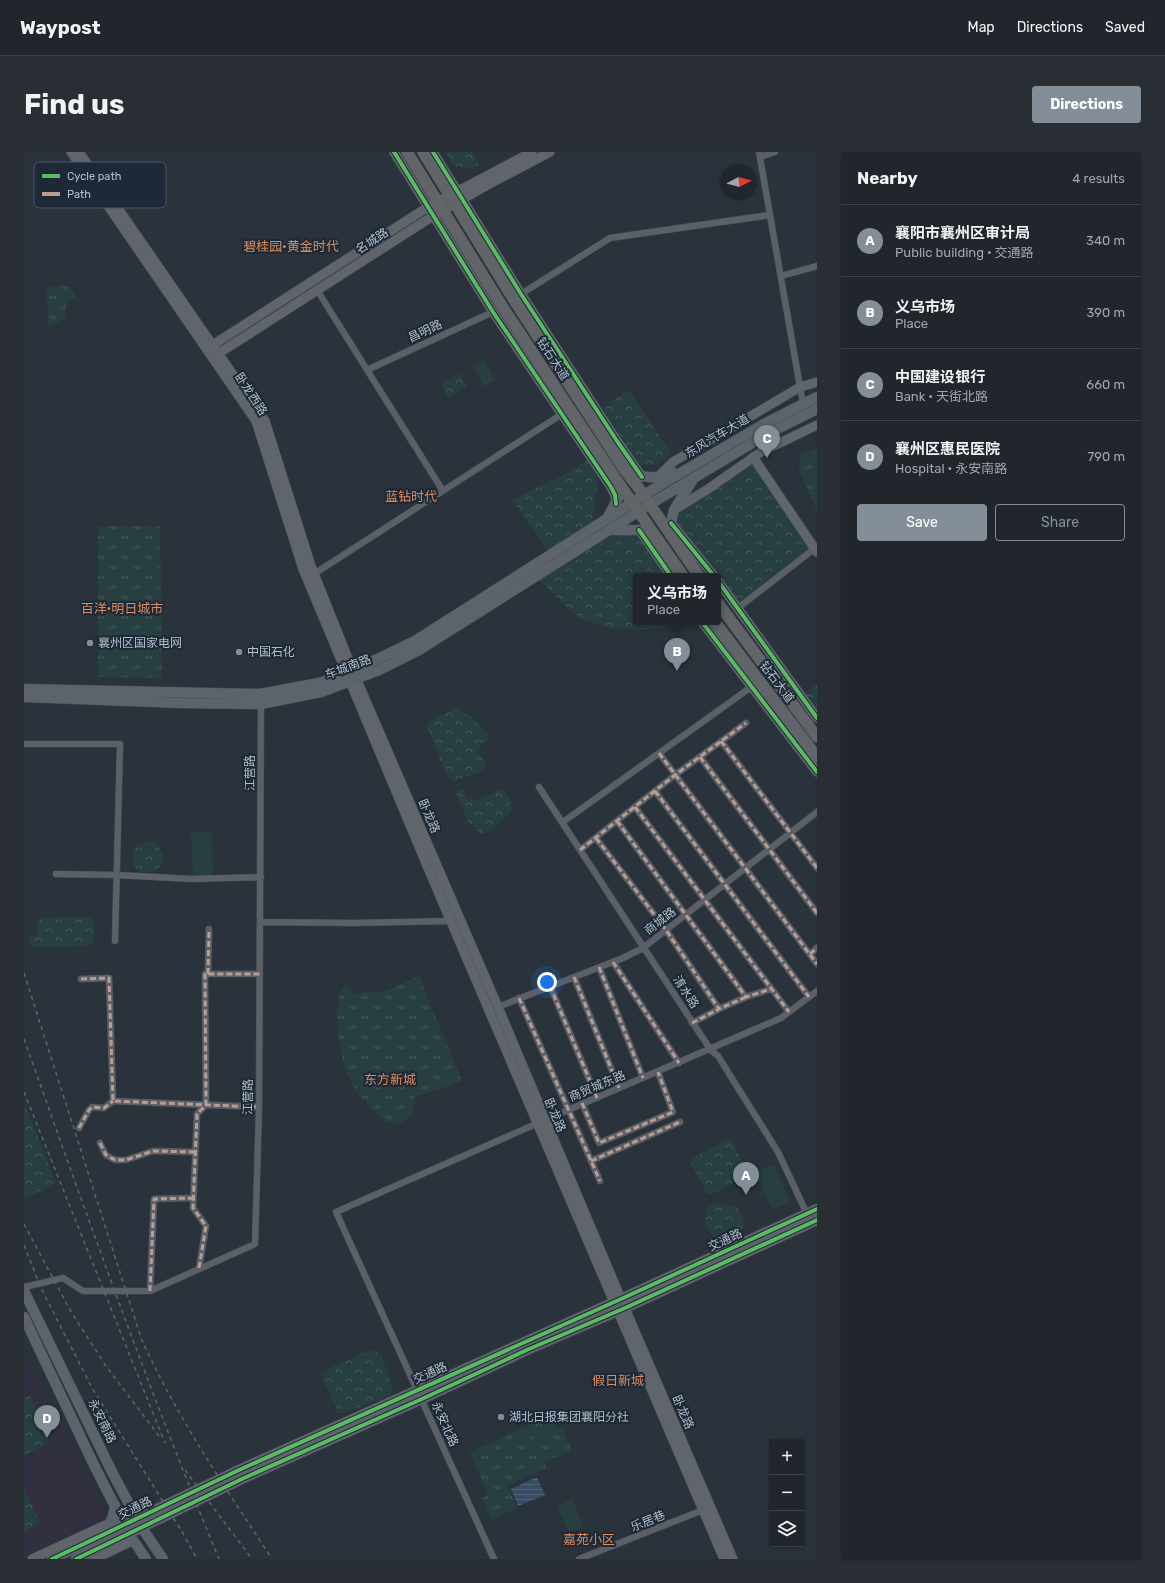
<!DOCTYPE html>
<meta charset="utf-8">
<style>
body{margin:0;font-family:Rubik,"Noto Sans SC",sans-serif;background:#282e34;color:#f1f3f6}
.controls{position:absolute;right:12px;bottom:12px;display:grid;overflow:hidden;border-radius:4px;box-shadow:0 1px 3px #0004}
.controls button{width:36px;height:36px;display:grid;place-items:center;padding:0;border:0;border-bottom:1px solid #3d4348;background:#20262c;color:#f1f3f6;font:20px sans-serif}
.compass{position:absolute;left:697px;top:12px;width:36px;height:36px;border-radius:50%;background:#20262c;box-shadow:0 1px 3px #0004;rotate:83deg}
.you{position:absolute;left:523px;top:830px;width:14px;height:14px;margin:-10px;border:3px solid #fff;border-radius:50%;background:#1a73e8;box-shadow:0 0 0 6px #1a73e833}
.badge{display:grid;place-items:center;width:26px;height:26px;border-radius:50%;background:#848e99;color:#fff;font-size:13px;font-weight:700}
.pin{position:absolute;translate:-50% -33px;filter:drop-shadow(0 1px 2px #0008)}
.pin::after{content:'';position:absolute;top:21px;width:14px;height:12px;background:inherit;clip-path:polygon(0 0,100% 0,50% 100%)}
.popup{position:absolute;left:609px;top:421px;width:88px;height:52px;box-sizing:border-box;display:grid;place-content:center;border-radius:4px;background:#20262c;filter:drop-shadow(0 1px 3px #0005);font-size:13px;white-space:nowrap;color:#a2a5a9}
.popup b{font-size:15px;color:#f1f3f6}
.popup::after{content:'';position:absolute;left:50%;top:100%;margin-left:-8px;border:8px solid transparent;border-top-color:#20262c}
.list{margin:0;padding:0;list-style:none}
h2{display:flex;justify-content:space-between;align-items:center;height:52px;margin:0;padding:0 16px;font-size:17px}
h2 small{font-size:13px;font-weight:400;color:#a2a5a9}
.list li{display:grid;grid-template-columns:26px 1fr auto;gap:12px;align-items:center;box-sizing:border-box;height:72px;padding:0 16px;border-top:1px solid #3d4348}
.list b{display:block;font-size:15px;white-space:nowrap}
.list p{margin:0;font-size:13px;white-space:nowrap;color:#a2a5a9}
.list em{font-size:13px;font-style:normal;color:#a2a5a9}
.actions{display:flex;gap:8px;padding:12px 16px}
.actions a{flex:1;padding:9px 0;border:1px solid #848e99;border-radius:4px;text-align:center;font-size:14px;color:#848e99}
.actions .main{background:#848e99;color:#fff}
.icon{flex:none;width:22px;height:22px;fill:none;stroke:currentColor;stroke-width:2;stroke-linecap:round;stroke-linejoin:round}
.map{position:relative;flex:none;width:793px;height:1407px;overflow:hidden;border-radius:4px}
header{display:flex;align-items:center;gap:24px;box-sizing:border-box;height:56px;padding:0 20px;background:#20262c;border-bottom:1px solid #3d4348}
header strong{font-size:19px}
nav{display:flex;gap:22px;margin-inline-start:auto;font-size:14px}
.intro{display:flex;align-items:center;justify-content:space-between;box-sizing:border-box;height:96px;padding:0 24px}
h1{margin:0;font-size:28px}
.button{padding:10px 18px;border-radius:4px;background:#848e99;color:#fff;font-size:14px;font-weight:700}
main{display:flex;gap:24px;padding:0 24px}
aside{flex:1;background:#20262c;border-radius:4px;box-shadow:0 1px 3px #0004}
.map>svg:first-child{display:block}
</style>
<header>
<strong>Waypost</strong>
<nav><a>Map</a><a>Directions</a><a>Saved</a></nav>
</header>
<div class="intro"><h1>Find us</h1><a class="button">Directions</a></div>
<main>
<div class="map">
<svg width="793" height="1407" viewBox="0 0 793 1407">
<defs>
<pattern id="grass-tufts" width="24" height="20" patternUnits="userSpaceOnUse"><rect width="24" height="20" fill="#273f41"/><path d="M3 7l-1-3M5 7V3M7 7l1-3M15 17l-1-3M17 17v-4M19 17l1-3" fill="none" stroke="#44595b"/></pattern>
<pattern id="forest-crowns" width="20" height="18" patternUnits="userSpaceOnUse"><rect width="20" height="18" fill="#273f41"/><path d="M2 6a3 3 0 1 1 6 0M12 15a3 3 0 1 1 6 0" fill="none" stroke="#44595b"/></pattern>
<pattern id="water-rules" width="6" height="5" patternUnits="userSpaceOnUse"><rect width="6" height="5" fill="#364d65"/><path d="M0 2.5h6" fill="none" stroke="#51657a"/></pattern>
</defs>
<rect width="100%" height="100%" fill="#2a333b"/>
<!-- medical -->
<path fill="#303040" d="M0,1214l8,2 6,6 65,129 1,8 -2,9 -2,3 -74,36h-2z"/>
<!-- grass -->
<path fill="url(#grass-tufts)" d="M38,133c7,2 13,5 13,13l-9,6 -1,14 -17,9 -1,-37 2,-3z
M793,296v63l-18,-40 2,-17z
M74,374h62l2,152 -64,-1z
M395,824l43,105 -47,16c-2,16 -2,21 -18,27l-12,-3 -13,-12 -17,-19 -10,-21 -7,-34 -1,-19 2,-21 6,-12 9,11 20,-3 7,2z
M504,1274l6,13 28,-13 10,25 -28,11 2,6 -38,18 9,22 -26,12 -9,-22 6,-3 -18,-43z"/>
<!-- forest -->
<path fill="url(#forest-crowns)" d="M421,0h27l7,13 -10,4 -15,-3z
M436,221l7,14 -19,11 -7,-14z
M605,238l43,64c-14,12 -21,13 -39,10l-32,-56z
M567,305l9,13 -9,59 -41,25 -38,-54 59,-29z
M729,305l61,92 -76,59 -67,-85 3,-13z
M597,378h18l29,46h-32v46h49l-5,3 -37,5 -31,-2 -30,-8 -21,-18 -21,-22z
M793,532v34l-16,-22z
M432,556l16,9 18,21c-4,5 -10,7 -13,13l9,13 -3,7 -28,10 -8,-5 -20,-49 3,-6z
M436,637l4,1 3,9 7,2 28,-12c7,5 10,15 9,23l-21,19 -9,3 -13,-12 -12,-29z
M130,689l4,3 6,14 -3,8 -10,6h-12l-6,-6v-13l3,-8z
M66,765l5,6 -1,19 -7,4 -56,1 -3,-11 10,-1 -1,-11 3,-6z
M0,950l32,81 -32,16z
M704,987l4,1 14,28 -1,3 -5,3 -1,6 -27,14h-5l-17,-32 1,-3z
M694,1050c5,3 10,2 16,4 7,3 9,13 11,19l-4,6 -21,11c-13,-9 -16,-18 -14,-33l7,-6z
M346,1198l11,4 12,34 -3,7 -46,18h-6l-16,-36 1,-6z
M6,1244l20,46 -26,13v-57z
M527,1263l6,13 -23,11 -6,-13z
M0,1335l16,36 -16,9z"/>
<!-- pitch -->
<path fill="#273f41" d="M460,207l11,21 -11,7 -11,-22z
M188,679l1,44h-20l-2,-43z
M750,1012l16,38 -18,8 -17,-38z
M548,1347l12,28 -15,6 -12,-27z"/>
<!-- water -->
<path fill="url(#water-rules)" d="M513,1325l8,18 -27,11 -7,-17z"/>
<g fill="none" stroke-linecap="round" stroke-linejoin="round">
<!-- street casing -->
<g stroke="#494f55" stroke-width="7">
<path id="street" d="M735,0l44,252
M736,5l15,-5
M757,124l36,-10
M293,138l126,201
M497,142l89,-56 160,-23
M343,218l126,-58
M290,422l248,-160
M714,456l76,-59 3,-1
M697,589l96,127
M0,592h96l-5,197
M635,601l158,211
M676,605l117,156
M515,635l171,262 8,7 60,96 29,62
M631,639l154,206
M611,655l154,205
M593,669l129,176 25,-8
M539,670l191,-137
M572,686l70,92 53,79 27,-12
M556,698l95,-75 71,-52
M32,722l61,1 75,4 69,-2
M237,770l93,1 96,-2
M786,802l7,-6
M589,810l66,101
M575,815l44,111
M184,822l1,-45
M550,825l45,111
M57,827l28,-1 4,123 146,6
M526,834l47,112
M495,846l81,183
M474,855l125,-49 20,-10 174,-136
M668,871l27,-14
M558,951l17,40 74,-31 -15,-40
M55,976l10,-18 3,-3 12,1 9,-7
M76,991l6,12 9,5h11l27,-9 42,1
M567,1009l89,-39
M175,1116l7,-42 -13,-18 4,-94 9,-9 -1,-131h55
M0,1135l39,-9 20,13h67l105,-47 4,-137 2,-403
M126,1139l4,-92 39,-1
M470,1407l-158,-347 209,-92 236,-102 36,-27
M555,1407l124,-49"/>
</g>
<!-- secondary casing -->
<g stroke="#494f55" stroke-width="10">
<path id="secondary" d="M47,0l185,269 47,148 125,299 296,691
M55,0l186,269 46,145 42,105 145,336 123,292 112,260
M370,0l99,160 118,175 4,8 1,7
M409,0l88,142 96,147 25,36
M184,196l220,-141 104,-55
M189,205l220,-141 58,-33 59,-31
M729,305l64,95
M633,326l16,-16 127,-75 17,-5
M650,358l34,-21 53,-37 56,-27
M647,371l43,53
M616,379l31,45
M694,429l99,137
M678,470l115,150
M8,1407l80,-37
M70,1407l34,-16"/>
</g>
<!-- primary casing -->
<g stroke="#484f57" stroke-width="11">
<path id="primary" d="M600,317c21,9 27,11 50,4
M584,365l11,-21 -3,-15
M587,378h28l19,10
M651,389l-4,-18 3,-13 18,-29
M0,537l236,5 59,-11 27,-9 69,-33 245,-156 104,-61 53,-27
M0,545l157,6 80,1 60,-12 58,-22 40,-20 233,-147 117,-70 48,-24
M0,1139l88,181 30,56 21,31
M0,1165l69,146 36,71 17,25
M79,1381c8,-8 11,-16 12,-28
M28,1407l187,-89 382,-171 196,-90
M52,1407l168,-81 178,-79 107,-50 96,-41 192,-88"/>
</g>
<!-- highway casing -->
<g stroke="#474f56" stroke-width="12">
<path id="highway" d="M383,0l95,154 114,173 67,97
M399,0l91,148 110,169 14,18 61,89
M694,451l99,134
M691,470l102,135"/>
</g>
<!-- street -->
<use href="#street" stroke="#5b6068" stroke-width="6"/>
<!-- secondary -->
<use href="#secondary" stroke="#60656c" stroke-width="9"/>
<!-- primary -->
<use href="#primary" stroke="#5d636a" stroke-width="10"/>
<!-- highway -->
<use href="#highway" stroke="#616468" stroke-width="11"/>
<!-- rail -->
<path stroke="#5f656c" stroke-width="1.5" stroke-dasharray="4 4" stroke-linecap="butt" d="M0,821l117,365c35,78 84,149 131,221
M0,887c62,174 124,349 195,520
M0,940l141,351
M0,1072l46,86 36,56 53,70
M0,1093l17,43 51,100 92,147 13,24
M161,1318l67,89"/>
<!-- quiet -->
<path stroke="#b99d93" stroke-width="3" stroke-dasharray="6 3" stroke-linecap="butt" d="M697,589l96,127
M635,601l158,211
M676,605l117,156
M631,639l154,206
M611,655l154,205
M593,669l129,176 25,-8
M572,686l70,92 53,79 27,-12
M556,698l95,-75 71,-52
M786,802l7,-6
M589,810l66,101
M575,815l44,111
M184,822l1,-45
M550,825l45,111
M57,827l28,-1 4,123 146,6
M526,834l47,112
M495,846l81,183
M668,871l27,-14
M558,951l17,40 74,-31 -15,-40
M55,976l10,-18 3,-3 12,1 9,-7
M76,991l6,12 9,5h11l27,-9 42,1
M567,1009l89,-39
M175,1116l7,-42 -13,-18 4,-94 9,-9 -1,-131h55
M126,1139l4,-92 39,-1"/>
<!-- cycleway casing -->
<g stroke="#1d2936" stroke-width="6">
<path id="cycleway" d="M370,0l99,160 118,175 4,8 1,9
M409,0l88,142 96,147 25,36
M647,371l43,53
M615,378l32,46
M694,429l99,137
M678,470l115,150
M28,1407l187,-89 382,-171 196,-90
M52,1407l168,-81 178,-79 107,-50 96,-41 192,-88"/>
</g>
<!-- cycleway -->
<use href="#cycleway" stroke="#5cba63" stroke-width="4"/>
</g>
<!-- markers -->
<g fill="#848e99" stroke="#1d2936" stroke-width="1.5">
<circle cx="66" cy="491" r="4"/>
<circle cx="215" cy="500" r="4"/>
<circle cx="477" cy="1265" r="4"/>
</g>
<g text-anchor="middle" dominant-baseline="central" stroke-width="4" stroke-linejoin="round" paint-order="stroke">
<!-- street labels -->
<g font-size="12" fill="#b5bfcb" stroke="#1d2936">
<text transform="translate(348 89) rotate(-33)">名城路</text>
<text transform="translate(401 179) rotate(-25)">昌明路</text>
<text transform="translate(529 207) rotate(57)">钻石大道</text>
<text transform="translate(227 242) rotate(57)">卧龙西路</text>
<text transform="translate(693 284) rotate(-31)">东风汽车大道</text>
<text transform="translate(324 515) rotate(-21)">车城南路</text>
<text transform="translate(753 530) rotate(53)">钻石大道</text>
<text transform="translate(226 621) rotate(-90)">江营路</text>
<text transform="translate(405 664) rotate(67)">卧龙路</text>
<text transform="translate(636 769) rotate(-38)">商城路</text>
<text transform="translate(662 840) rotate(57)">淯水路</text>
<text transform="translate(573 934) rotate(-23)">商贸城东路</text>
<text transform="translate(224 945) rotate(-89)">江营路</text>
<text transform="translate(531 963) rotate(67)">卧龙路</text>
<text transform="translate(701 1088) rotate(-25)">交通路</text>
<text transform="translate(406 1221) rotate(-24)">交通路</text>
<text transform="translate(659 1260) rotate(67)">卧龙路</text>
<text transform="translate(78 1269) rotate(64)">永安南路</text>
<text transform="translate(421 1272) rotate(66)">永安北路</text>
<text transform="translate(111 1356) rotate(-26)">交通路</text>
<text transform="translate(624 1369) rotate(-22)">乐居巷</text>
</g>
<!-- poi labels -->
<g font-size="12" fill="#b5bfcb" stroke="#1d2936" text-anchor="start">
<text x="74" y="491">襄州区国家电网</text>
<text x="223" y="500">中国石化</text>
<text x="485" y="1265">湖北日报集团襄阳分社</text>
</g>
<!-- neighbourhood labels -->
<g font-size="13" fill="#db8b60" stroke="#1d2936">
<text x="267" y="94">碧桂园·黄金时代</text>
<text x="387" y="344">蓝钻时代</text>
<text x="98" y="456">百洋·明日城市</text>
<text x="366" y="927">东方新城</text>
<text x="594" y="1228">假日新城</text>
<text x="565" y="1387">嘉苑小区</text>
</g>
</g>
<!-- legend -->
<rect x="10" y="10" width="132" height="46" rx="6" fill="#1d2936" stroke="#4b5663" stroke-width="1"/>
<rect x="18" y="22" width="18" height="4" fill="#5cba63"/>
<rect x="18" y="40" width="18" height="4" fill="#b99d93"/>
<g font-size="11" fill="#b5bfcb">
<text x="43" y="28">Cycle path</text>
<text x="43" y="46">Path</text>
</g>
</svg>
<div class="controls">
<button>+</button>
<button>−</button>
<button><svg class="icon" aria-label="layers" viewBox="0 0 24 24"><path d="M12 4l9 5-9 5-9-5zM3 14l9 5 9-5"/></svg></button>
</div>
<svg class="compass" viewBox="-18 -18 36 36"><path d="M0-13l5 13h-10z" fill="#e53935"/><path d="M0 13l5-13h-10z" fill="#a2a5a9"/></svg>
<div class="you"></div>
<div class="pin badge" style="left:722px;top:1043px">A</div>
<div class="pin badge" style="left:653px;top:519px">B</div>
<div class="popup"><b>义乌市场</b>Place</div>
<div class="pin badge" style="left:743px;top:306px">C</div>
<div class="pin badge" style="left:23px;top:1286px">D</div>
</div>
<aside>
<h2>Nearby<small>4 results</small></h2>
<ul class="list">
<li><span class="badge">A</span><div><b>襄阳市襄州区审计局</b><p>Public building · 交通路</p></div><em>340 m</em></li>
<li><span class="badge">B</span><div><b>义乌市场</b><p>Place</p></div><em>390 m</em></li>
<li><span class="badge">C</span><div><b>中国建设银行</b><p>Bank · 天街北路</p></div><em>660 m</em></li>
<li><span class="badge">D</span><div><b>襄州区惠民医院</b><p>Hospital · 永安南路</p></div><em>790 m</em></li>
</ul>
<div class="actions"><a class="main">Save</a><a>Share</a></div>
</aside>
</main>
